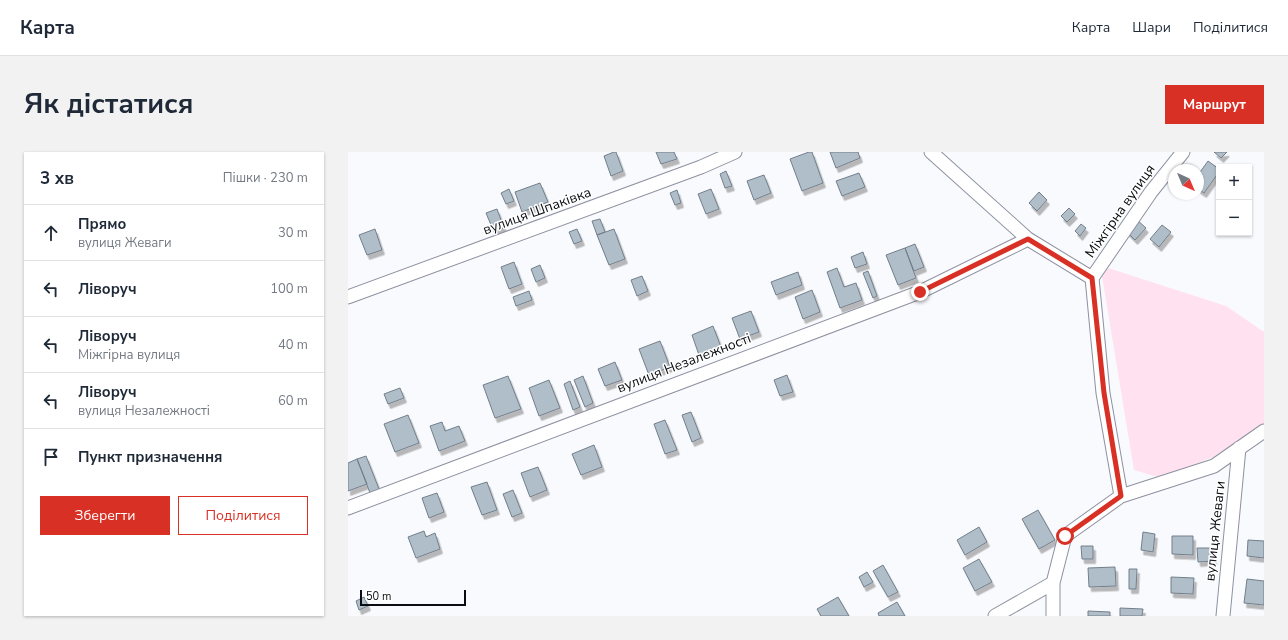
<!DOCTYPE html>
<html lang="uk">
<meta charset="utf-8">
<style>
body{margin:0;font-family:"Nunito Sans",sans-serif;background:#f2f2f3;color:#1f2937}
.controls{position:absolute;right:12px;top:12px;display:grid;overflow:hidden;border-radius:0px;box-shadow:0 1px 3px #0004}
.controls button{width:36px;height:36px;display:grid;place-items:center;padding:0;border:0;border-bottom:1px solid #e0e1e3;background:#fff;color:#1f2937;font:20px sans-serif}
.compass{position:absolute;left:820px;top:12px;width:36px;height:36px;border-radius:50%;background:#fff;box-shadow:0 1px 3px #0004;rotate:136deg}
.scale{position:absolute;left:12px;bottom:10px;width:106px;box-sizing:border-box;padding-left:4px;border:2px solid #0b0c11;border-top:0;font-size:11px;line-height:14px;white-space:nowrap;color:#0b0c11;-webkit-text-stroke:3px #fff;paint-order:stroke}
.stop{position:absolute;width:12px;height:12px;margin:-9px;border:3px solid #d93025;border-radius:50%;background:#fff}
.stop.end{background:#d93025;border-color:#fff;box-shadow:0 1px 4px #0008}
.list{margin:0;padding:0;list-style:none}
h2{display:flex;justify-content:space-between;align-items:center;height:52px;margin:0;padding:0 16px;font-size:17px}
h2 small{font-size:13px;font-weight:400;color:#747a83}
.list li{display:grid;grid-template-columns:26px 1fr auto;gap:12px;align-items:center;box-sizing:border-box;height:56px;padding:0 16px;border-top:1px solid #e0e1e3}
.list b{display:block;font-size:15px;white-space:nowrap}
.list p{margin:0;font-size:13px;white-space:nowrap;color:#747a83}
.list em{font-size:13px;font-style:normal;color:#747a83}
.actions{display:flex;gap:8px;padding:12px 16px}
.actions a{flex:1;padding:9px 0;border:1px solid #d93025;border-radius:0px;text-align:center;font-size:14px;color:#d93025}
.actions .main{background:#d93025;color:#fff}
.icon{flex:none;width:22px;height:22px;fill:none;stroke:currentColor;stroke-width:2;stroke-linecap:round;stroke-linejoin:round}
.map{position:relative;flex:none;width:916px;height:464px;overflow:hidden;border-radius:0px}
header{display:flex;align-items:center;gap:24px;box-sizing:border-box;height:56px;padding:0 20px;background:#fff;border-bottom:1px solid #e0e1e3}
header strong{font-size:19px}
nav{display:flex;gap:22px;margin-inline-start:auto;font-size:14px}
.intro{display:flex;align-items:center;justify-content:space-between;box-sizing:border-box;height:96px;padding:0 24px}
h1{margin:0;font-size:28px}
.button{padding:10px 18px;border-radius:0px;background:#d93025;color:#fff;font-size:14px;font-weight:700}
main{display:flex;gap:24px;padding:0 24px}
aside{flex:1;background:#fff;border-radius:0px;box-shadow:0 1px 3px #0004}
.map>svg:first-child{display:block}
</style>
<header>
<strong>Карта</strong>
<nav><a>Карта</a><a>Шари</a><a>Поділитися</a></nav>
</header>
<div class="intro"><h1>Як дістатися</h1><a class="button">Маршрут</a></div>
<main>
<aside>
<h2>3 хв<small>Пішки · 230 m</small></h2>
<ul class="list">
<li><svg class="icon" aria-label="ahead" viewBox="0 0 24 24"><path d="M12 20V5M6 11l6-6 6 6"/></svg><div><b>Прямо</b><p>вулиця Жеваги</p></div><em>30 m</em></li>
<li><svg class="icon" aria-label="left" viewBox="0 0 24 24"><path d="M17 20v-9H6M10 6l-5 5 5 5"/></svg><div><b>Ліворуч</b></div><em>100 m</em></li>
<li><svg class="icon" aria-label="left" viewBox="0 0 24 24"><path d="M17 20v-9H6M10 6l-5 5 5 5"/></svg><div><b>Ліворуч</b><p>Міжгірна вулиця</p></div><em>40 m</em></li>
<li><svg class="icon" aria-label="left" viewBox="0 0 24 24"><path d="M17 20v-9H6M10 6l-5 5 5 5"/></svg><div><b>Ліворуч</b><p>вулиця Незалежності</p></div><em>60 m</em></li>
<li><svg class="icon" aria-label="arrive" viewBox="0 0 24 24"><path d="M6 21V4h12l-3 4 3 4H6"/></svg><div><b>Пункт призначення</b></div></li>
</ul>
<div class="actions"><a class="main">Зберегти</a><a>Поділитися</a></div>
</aside>
<div class="map">
<svg width="916" height="464" viewBox="0 0 916 464">
<defs>
<filter id="shadow"><feDropShadow dx="2.5" dy="4.5" stdDeviation="0" flood-color="#0004"/></filter>
</defs>
<rect width="100%" height="100%" fill="#f9fafd"/>
<!-- green -->
<path fill="#ffe1ef" d="M760,116l118,38 38,26v94l-51,31 -52,21 -27,-8 -32,-194z"/>
<!-- building -->
<path fill="#b0beca" stroke="#727f8a" filter="url(#shadow)" d="M266,0h2l7,19 -12,5 -7,-20z
M308,0h18l3,7 -16,5z
M461,0h3l11,31 -21,8 -12,-32z
M482,0h28l2,6 -24,10z
M866,0h13l-6,6z
M860,9l11,8v3l-15,21 -6,-4v-14z
M378,19l6,15 -7,2 -5,-14z
M511,21l6,14 -23,9 -6,-15z
M416,23l7,18 -17,7 -7,-19z
M192,31l8,19 -26,10 -7,-20z
M161,37l5,12 -8,3 -5,-11z
M363,37l8,20 -13,5 -8,-20z
M329,38l4,13 -6,2 -5,-12z
M691,40l8,8 -10,11 -8,-8z
M721,56l6,6 -8,8 -6,-6z
M149,57l7,19 -10,4 -8,-19z
M252,67l5,13 -8,3 -5,-14z
M788,67l10,9 -11,12 -9,-9z
M733,72l5,4 -6,8 -5,-5z
M814,73l9,7 -12,15 -9,-8z
M27,77l7,21 -15,5 -8,-20z
M229,77l5,12 -8,3 -5,-12z
M266,77l11,30 -16,6 -12,-30z
M567,92l9,23 -10,4 -9,-23z
M557,96l11,30 -18,7 -12,-30z
M515,100l4,12 -12,4 -4,-11z
M166,110l8,22 -13,5 -8,-22z
M192,113l5,13 -9,4 -5,-13z
M489,116l7,19 12,-4 6,17 -22,8 -13,-36z
M520,119l9,25 -4,2 -10,-25z
M450,120l4,13 -26,10 -5,-13z
M294,124l6,15 -11,5 -6,-16z
M464,138l8,22 -17,7 -8,-22z
M181,139l3,9 -16,6 -3,-9z
M403,159l8,21 -19,7 -8,-21z
M365,174l8,21 -22,8 -7,-20z
M312,189l10,26 -21,8 -10,-26z
M267,210l7,18 -17,6 -7,-17z
M439,223l6,17 -13,4 -6,-16z
M160,224l13,33 -26,9 -12,-33z
M235,224l10,27 -8,4 -11,-27z
M201,228l11,28 -21,8 -10,-28z
M222,229l10,26 -7,3 -9,-26z
M52,236l4,10 -16,6 -4,-10z
M343,260l10,26 -9,4 -10,-27z
M60,263l11,28 -24,9 -11,-28z
M317,268l12,30 -12,4 -11,-30z
M94,270l3,9 14,-5 6,15 -26,10 -9,-25z
M246,293l8,22 -21,8 -9,-21z
M18,304l13,33 -9,4 -13,-34z
M9,307l10,25 -19,7v-28z
M190,315l9,23 -17,7 -9,-24z
M139,330l10,28 -15,5 -11,-28z
M165,338l9,23 -10,4 -9,-23z
M89,341l7,19 -15,6 -7,-20z
M690,358l17,30 -16,9 -17,-30z
M631,375l8,15 -22,13 -8,-15z
M76,379l2,6 9,-4 5,16 -24,9 -8,-21z
M795,380l12,2 -2,18 -12,-2z
M824,384h21v19l-21,-1z
M900,388l16,1v17l-17,-2z
M733,394h12v13h-11z
M849,396h16l1,13 -16,1z
M631,407l13,23 -17,9 -12,-23z
M535,413l15,27 -10,5 -15,-26z
M767,415l1,19 -27,1 -1,-19z
M781,417h8l-1,20h-7z
M519,420l6,10 -9,5 -5,-10z
M823,425l23,1 -1,16 -22,-1z
M899,427l17,2v24l-20,-2z
M16,445l4,9 -9,4 -3,-9z
M490,445l11,19h-28l-4,-7z
M549,450l8,14h-26l-1,-3z
M772,456l23,1 -1,7h-22z
M740,459l22,1v4h-22z"/>
<g fill="none" stroke-linecap="round" stroke-linejoin="round">
<!-- street casing -->
<g stroke="#8e91a1" stroke-width="15">
<path id="street" d="M583,0l97,87 64,39 59,-86 32,-40
M744,126l11,115 18,103
M0,145l353,-130 34,-15
M0,356l572,-216 108,-53
M647,464l58,-33
M705,464v-33l12,-47 56,-40 93,-30 50,-35
M875,464l16,-168"/>
</g>
<!-- street -->
<use href="#street" stroke="#fff" stroke-width="13"/>
</g>
<g fill="none" stroke-linecap="round" stroke-linejoin="round">
<!-- route -->
<path stroke="#d93025" stroke-width="5" d="M572,140l108,-53 64,39 12,115 17,103 -56,40"/>
</g>
<g text-anchor="middle" dominant-baseline="central" stroke-width="3" stroke-linejoin="round" paint-order="stroke">
<!-- street labels -->
<g font-size="14" fill="#0b0c11" stroke="#fff">
<text transform="translate(189 59) rotate(-20)">вулиця Шпаківка</text>
<text transform="translate(772 59) rotate(-55)">Міжгірна вулиця</text>
<text transform="translate(336 211) rotate(-21)">вулиця Незалежності</text>
<text transform="translate(867 379) rotate(-84)">вулиця Жеваги</text>
</g>
</g>
</svg>
<div class="controls">
<button>+</button>
<button>−</button>
</div>
<svg class="compass" viewBox="-18 -18 36 36"><path d="M0-13l5 13h-10z" fill="#e53935"/><path d="M0 13l5-13h-10z" fill="#747a83"/></svg>
<div class="scale">50 m</div>
<div class="stop" style="left:717px;top:384px"></div>
<div class="stop end" style="left:572px;top:140px"></div>
</div>
</main>
